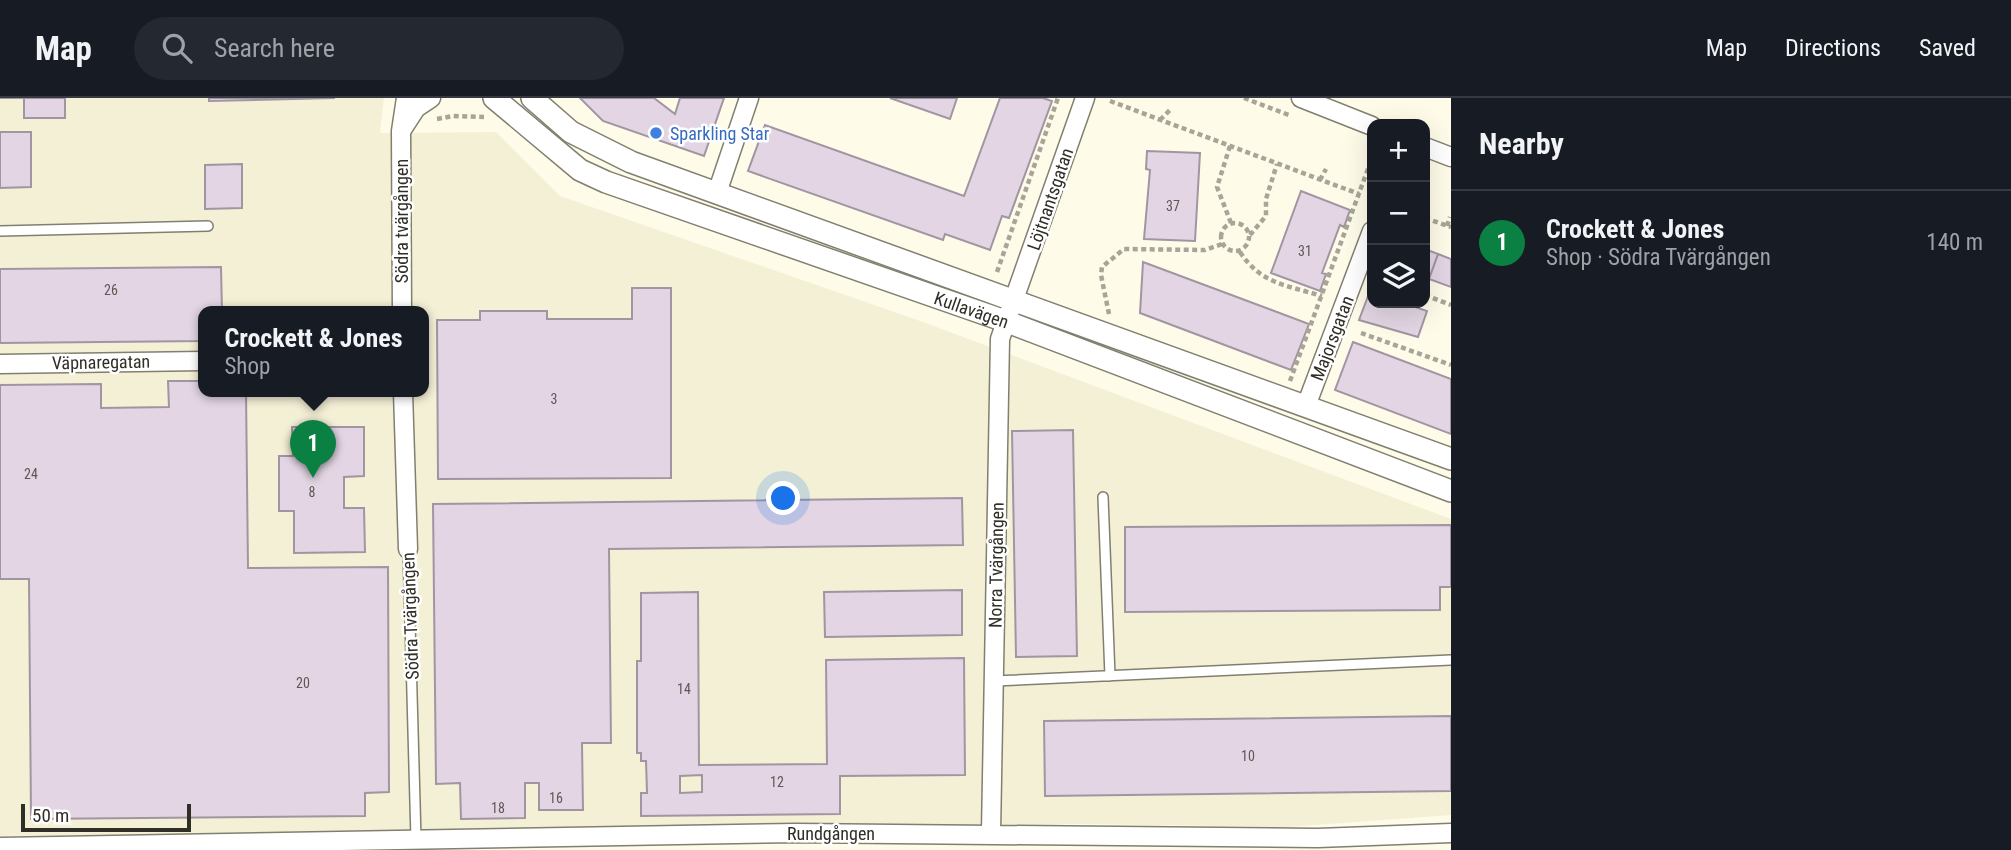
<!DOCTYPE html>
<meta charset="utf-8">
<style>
body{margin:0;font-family:"Roboto Condensed",sans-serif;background:#242831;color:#f1f3f6}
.controls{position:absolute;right:21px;top:21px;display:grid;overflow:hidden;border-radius:14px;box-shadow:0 7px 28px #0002}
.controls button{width:63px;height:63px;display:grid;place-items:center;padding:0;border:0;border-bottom:2px solid #363941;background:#171b24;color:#f1f3f6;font:35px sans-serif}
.scale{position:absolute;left:21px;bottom:18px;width:170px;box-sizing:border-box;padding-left:7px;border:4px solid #2f2e27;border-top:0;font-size:19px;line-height:24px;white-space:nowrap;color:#2f2e27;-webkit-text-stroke:5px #fff;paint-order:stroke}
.you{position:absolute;left:784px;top:401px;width:24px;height:24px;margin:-18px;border:5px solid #fff;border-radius:50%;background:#1a73e8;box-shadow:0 0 0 10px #1a73e833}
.badge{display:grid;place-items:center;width:46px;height:46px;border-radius:50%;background:#0b8043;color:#fff;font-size:23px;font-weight:700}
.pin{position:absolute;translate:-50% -58px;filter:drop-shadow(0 2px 4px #0008)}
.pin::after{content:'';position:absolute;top:37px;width:24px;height:21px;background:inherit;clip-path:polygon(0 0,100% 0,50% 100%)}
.popup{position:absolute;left:198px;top:208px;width:231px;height:91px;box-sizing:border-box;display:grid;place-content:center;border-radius:14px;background:#171b24;filter:drop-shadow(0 2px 5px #0005);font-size:23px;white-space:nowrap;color:#9ea1a6}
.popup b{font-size:26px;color:#f1f3f6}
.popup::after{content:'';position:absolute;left:50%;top:100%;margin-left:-14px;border:14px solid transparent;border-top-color:#171b24}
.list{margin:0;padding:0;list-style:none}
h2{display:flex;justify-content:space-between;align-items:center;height:91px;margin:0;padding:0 28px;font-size:30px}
h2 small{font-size:23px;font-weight:400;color:#9ea1a6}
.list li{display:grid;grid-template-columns:46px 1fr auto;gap:21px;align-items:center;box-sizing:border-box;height:105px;padding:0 28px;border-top:2px solid #363941}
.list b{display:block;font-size:26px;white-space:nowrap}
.list p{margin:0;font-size:23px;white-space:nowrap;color:#9ea1a6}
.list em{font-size:23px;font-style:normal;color:#9ea1a6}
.icon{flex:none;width:38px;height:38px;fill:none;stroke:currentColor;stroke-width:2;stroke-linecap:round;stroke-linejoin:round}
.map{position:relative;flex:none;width:1451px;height:752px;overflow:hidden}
header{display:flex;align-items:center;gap:42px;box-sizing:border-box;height:98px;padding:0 35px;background:#171b24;border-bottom:2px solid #363941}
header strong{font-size:33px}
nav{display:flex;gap:38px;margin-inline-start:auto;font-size:24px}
.search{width:490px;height:63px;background:#242831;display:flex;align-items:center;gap:18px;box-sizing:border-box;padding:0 24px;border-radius:38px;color:#9ea1a6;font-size:26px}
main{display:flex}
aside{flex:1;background:#171b24}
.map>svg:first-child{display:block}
</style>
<header>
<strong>Map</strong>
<div class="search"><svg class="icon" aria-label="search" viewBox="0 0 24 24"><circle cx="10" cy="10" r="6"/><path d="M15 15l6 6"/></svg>Search here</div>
<nav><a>Map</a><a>Directions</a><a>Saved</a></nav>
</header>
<main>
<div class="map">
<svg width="1451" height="752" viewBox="0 0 1451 752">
<rect width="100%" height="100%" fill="#fefbe9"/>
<!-- built -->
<path fill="#f4f0d6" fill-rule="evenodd" d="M0,0h384l-4,35 116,-1 64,64 363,126 528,197v296l-164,12 -208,-3 -1079,12zM203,214h220v80h-220z"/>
<!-- building -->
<path fill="#e3d5e3" stroke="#a195a2" stroke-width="2" fill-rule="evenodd" d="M0,0h65v20h-41v-20z
M209,0h126l-126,3z
M580,0h74l21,16 5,-16h44l-20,58 -101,-35z
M890,0h67l-7,21z
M1000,0h43l9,3 -43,117 -7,-2 -12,34 -45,-16 -2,6 -195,-69 17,-46 199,71z
M0,34h31v55l-31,1z
M1147,53l53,2 -5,88 -51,-2 6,-69 -4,-1z
M242,66v44l-37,1v-44z
M1301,93l49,19 -6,17 -4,-2 -18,48 4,1 -6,17 -49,-18z
M1425,151l13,5 -9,25 -4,-2z
M1438,156l13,5v28l-22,-8z
M1143,164l166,62 -18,46 -151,-57z
M221,169l1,45h-19v29l-203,2v-74z
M632,190h39v190l-233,1 -1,-159h43v-9h67v8h85z
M1370,193l2,12h32l23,8 -9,26 -59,-17z
M1353,244l98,37v55l-116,-44z
M168,283h35v11h43l2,176 140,-1 1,225 -24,1v23l-334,3 -2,-240h-29v-194l101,-1v24l68,-1z
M292,329h72v49l-20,1v31h20l1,44 -71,1v-42h-15v-55h14z
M1073,332l4,226 -61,1 -4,-226z
M962,400l1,47 -354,4 2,194h-29l1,67h-44v-27h-14v35l-64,1 -1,-36 -24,1 -3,-280z
M1451,427v62h-11v23l-315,2v-85z
M962,492v45l-137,2 -1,-45z
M698,494l1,173 128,-1 -1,-104 138,-2 1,117 -125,1v38l-199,2v-23h6l-1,-32h-5v-8h-4v-92h4v-68zM702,677v17l-22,1v-17z
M1451,618v75l-406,5 -1,-75z"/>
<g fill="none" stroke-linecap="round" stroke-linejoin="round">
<!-- service casing -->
<g stroke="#817f6f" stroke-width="12">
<path id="service" d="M0,133l208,-5
M1103,399l7,179
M408,451l8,290
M994,583l457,-21"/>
</g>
<!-- minor casing -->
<g stroke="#817f6f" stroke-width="21">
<path id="minor" d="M1301,0l71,28
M403,30l13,-20 15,-10
M1425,49l26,10
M717,95l32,-95
M402,214l-1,-181 5,-33
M0,266l203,-3
M403,294l5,157
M1306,308l66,-175
M991,735l9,-494 85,-241
M0,749l796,-14 522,5 133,-5"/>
</g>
<!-- tertiary casing -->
<g stroke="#817f6f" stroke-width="24">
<g id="tertiary">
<path id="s1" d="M494,0l86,72 26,12 399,139 446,170"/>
<path d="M532,0l39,34 60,30 820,297"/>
</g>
</g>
<!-- path -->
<path stroke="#a7a597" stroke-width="4.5" stroke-dasharray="5 3.5" stroke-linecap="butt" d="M1244,0l45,17
M1110,3l249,93
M437,21l16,-3 31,1
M1160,22l12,-12
M1230,48l-13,41 14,36
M1320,82l6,-11
M1425,120l26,9
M1221 139a14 14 0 1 1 28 0a14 14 0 1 1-28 0Z
M1447,128l3,-9
M1250,137l16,-19v-17l11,-35
M1240,154c21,32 46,33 82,44
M997,174l61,-174
M1425,197l26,10
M1109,216l-8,-39 1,-8 22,-18 81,1 17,-6
M1361,235l90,32
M1290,283l82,-223"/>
<!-- service -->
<use href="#service" stroke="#fff" stroke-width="9"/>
<!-- minor -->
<use href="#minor" stroke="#fff" stroke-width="18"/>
<!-- tertiary -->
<use href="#tertiary" stroke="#fff" stroke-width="21"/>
</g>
<!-- markers -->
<circle fill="#3f7fe0" stroke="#fff" stroke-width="2.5" cx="656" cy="35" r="7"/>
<g text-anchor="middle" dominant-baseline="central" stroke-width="5" stroke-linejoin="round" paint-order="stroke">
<!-- number labels -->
<g font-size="14" fill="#5c5856">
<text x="1173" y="108">37</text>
<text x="1305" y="153">31</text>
<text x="111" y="192">26</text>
<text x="554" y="301">3</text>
<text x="31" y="376">24</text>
<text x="312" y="394">8</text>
<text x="303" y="585">20</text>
<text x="684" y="591">14</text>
<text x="1248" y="658">10</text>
<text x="777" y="684">12</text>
<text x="556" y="700">16</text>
<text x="498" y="710">18</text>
</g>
<!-- shop labels -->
<g font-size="18" fill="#366cbe" stroke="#fff" text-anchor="start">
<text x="670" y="35">Sparkling Star</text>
</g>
<!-- street labels -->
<g font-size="18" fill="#2f2e27" stroke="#fff">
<text transform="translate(1050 101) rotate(-71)">Löjtnantsgatan</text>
<text transform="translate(401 123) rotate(-90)">Södra tvärgången</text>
<text stroke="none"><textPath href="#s1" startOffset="528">Kullavägen</textPath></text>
<text transform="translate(1332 240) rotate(-69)">Majorsgatan</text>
<text transform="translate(101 264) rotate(-1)">Väpnaregatan</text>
<text transform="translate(996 467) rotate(-89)">Norra Tvärgången</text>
<text transform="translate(410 518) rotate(-92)">Södra Tvärgången</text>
<text x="831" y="735">Rundgången</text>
</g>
</g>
</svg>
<div class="controls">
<button>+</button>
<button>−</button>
<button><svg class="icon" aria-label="layers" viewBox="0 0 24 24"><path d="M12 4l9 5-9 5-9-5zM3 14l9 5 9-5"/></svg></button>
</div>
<div class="scale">50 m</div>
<div class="you"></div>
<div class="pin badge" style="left:313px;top:380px">1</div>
<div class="popup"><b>Crockett &amp; Jones</b>Shop</div>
</div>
<aside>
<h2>Nearby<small></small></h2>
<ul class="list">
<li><span class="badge">1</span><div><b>Crockett &amp; Jones</b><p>Shop · Södra Tvärgången</p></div><em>140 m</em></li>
</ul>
</aside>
</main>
